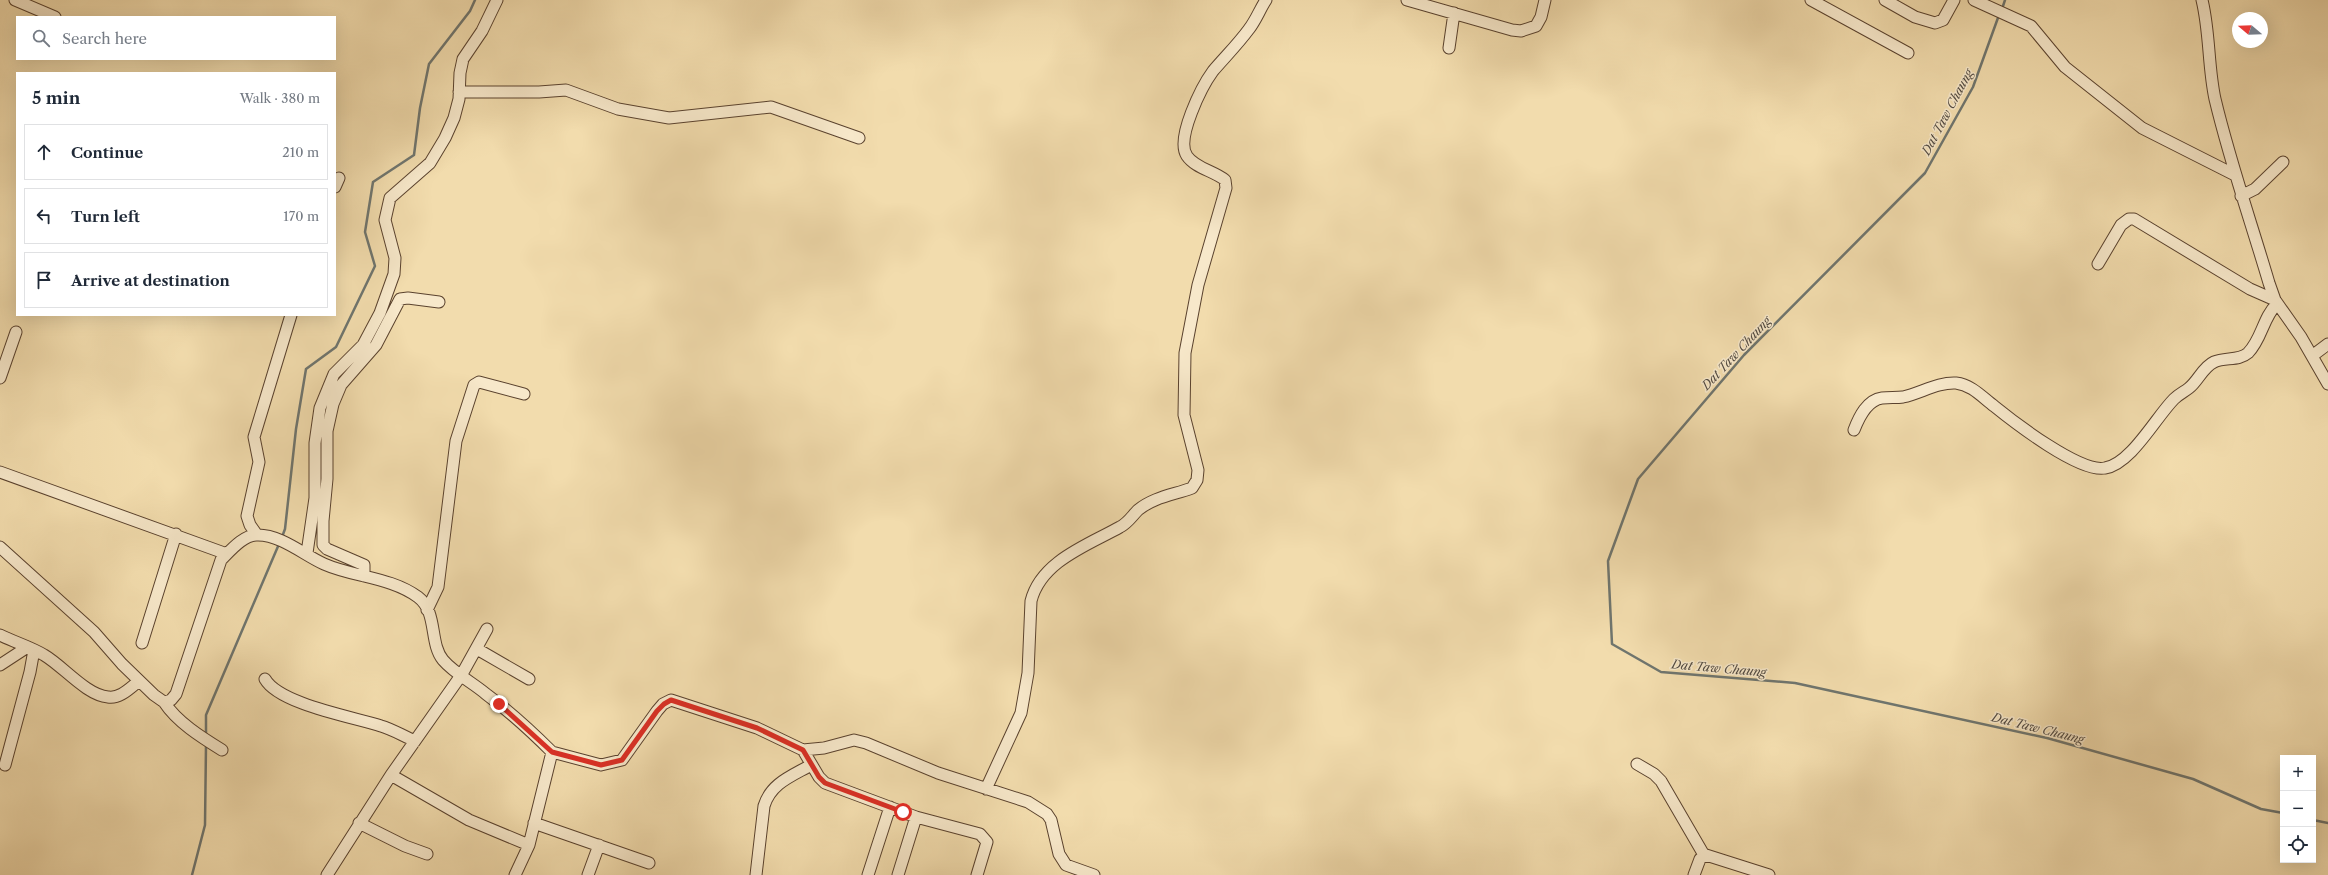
<!DOCTYPE html>
<meta charset="utf-8">
<style>
body{margin:0;font-family:"Libre Caslon Text",serif;background:#f2f2f3;color:#1f2937}
.controls{position:absolute;right:12px;bottom:12px;display:grid;overflow:hidden;border-radius:0px;box-shadow:0 4px 16px #0002}
.controls button{width:36px;height:36px;display:grid;place-items:center;padding:0;border:0;border-bottom:1px solid #e0e1e3;background:#fff;color:#1f2937;font:20px sans-serif}
.compass{position:absolute;left:2232px;top:12px;width:36px;height:36px;border-radius:50%;background:#fff;box-shadow:0 4px 16px #0002;rotate:289deg}
.stop{position:absolute;width:12px;height:12px;margin:-9px;border:3px solid #d93025;border-radius:50%;background:#fff}
.stop.end{background:#d93025;border-color:#fff;box-shadow:0 1px 4px #0008}
.list{margin:0;padding:0;list-style:none}
h2{display:flex;justify-content:space-between;align-items:center;height:52px;margin:0;padding:0 16px;font-size:17px}
h2 small{font-size:13px;font-weight:400;color:#747a83}
.list li{display:grid;grid-template-columns:26px 1fr auto;gap:12px;align-items:center;box-sizing:border-box;height:56px;margin:0 8px 8px;padding:0 8px;border:1px solid #e0e1e3;border-radius:0px}
.list b{display:block;font-size:15px;white-space:nowrap}
.list em{font-size:13px;font-style:normal;color:#747a83}
.icon{flex:none;width:22px;height:22px;fill:none;stroke:currentColor;stroke-width:2;stroke-linecap:round;stroke-linejoin:round}
.map{position:relative;flex:none;width:2328px;height:875px;overflow:hidden}
.search{position:absolute;background:#fff;box-shadow:0 4px 16px #0002;left:16px;top:16px;width:320px;height:44px;display:flex;align-items:center;gap:10px;box-sizing:border-box;padding:0 14px;border-radius:0px;color:#747a83;font-size:15px}
.panel{position:absolute;background:#fff;box-shadow:0 4px 16px #0002;left:16px;top:72px;width:320px;height:244px;border-radius:0px}
.map>svg:first-child{display:block}
</style>
<div class="map">
<svg width="2328" height="875" viewBox="0 0 2328 875">
<rect width="100%" height="100%" fill="#f2dcad"/>
<filter id="stains"><feTurbulence type="fractalNoise" baseFrequency=".005" numOctaves="4"/><feColorMatrix values="0 0 0 0 .2 0 0 0 0 .09 0 0 0 0 .02 0 0 0 .5 -.17"/></filter>
<radialGradient id="worn" r=".72"><stop offset=".6" stop-color="#630" stop-opacity="0"/><stop offset="1" stop-color="#630" stop-opacity=".3"/></radialGradient>
<g fill="none" stroke-linecap="round" stroke-linejoin="round">
<!-- stream -->
<path stroke="#6f756e" stroke-width="2.5" d="M2002,9l3,-9
M1999,15l-26,72 -48,86 -181,182 -106,124 -30,82 4,83 49,28 134,11 252,55 146,41 68,30 22,4
M282,537l3,-8 11,-100 10,-60 30,-22 39,-81 -10,-34 8,-50 41,-27 6,-47 9,-44 41,-53 5,-11
M206,736v-21l73,-171
M2313,820l15,3
M192,875l13,-50 1,-80"/>
<!-- minor casing -->
<g stroke="#5a422e" stroke-width="13">
<path id="minor" d="M15,0l40,17
M1407,0l105,30 9,1 15,-5 5,-9 4,-17
M1811,0l97,53
M1885,0l30,17 20,6 8,-3 11,-20
M1974,0l57,26 34,41 77,61 93,47
M2202,0c8,33 6,67 13,99 15,63 36,123 54,184l6,17 26,37 27,47
M1449,48l5,-35
M459,92h80l27,-2 52,19 51,9 102,-11 88,31
M335,187l4,-9
M2241,196l14,-7 28,-27
M2098,264l23,-39 8,-6h5l116,70 25,11
M2312,356l16,-12
M0,378l16,-46
M1854,430c5,-13 13,-30 28,-32 7,-1 14,0 21,-1 18,-4 35,-15 53,-14 16,2 26,14 38,23 21,17 86,67 111,62 26,-4 51,-51 69,-69 5,-5 10,-7 15,-11 9,-7 14,-21 25,-26 11,-5 25,-1 34,-9 14,-14 15,-36 29,-49
M0,472l227,82
M257,535l-7,-10 -3,-9 12,-54 -5,-25 37,-122
M0,547l94,85 28,32 32,31 10,7 7,-2 5,-6 45,-134c9,-9 23,-26 37,-25 23,0 46,20 66,29 29,13 67,13 94,33 20,15 11,46 25,63 11,13 30,23 43,34 23,17 45,37 66,58l-23,93 -14,30
M307,553l8,-55v-55l5,-35 14,-34 29,-29 17,-32 14,-39 1,-16 -10,-38 5,-22 40,-35 15,-25 9,-20 5,-19 1,-26 3,-14 19,-28 15,-31
M364,576v-11l-37,-16 -4,-4v-24l4,-42v-48l6,-27 8,-19 35,-40 24,-46 8,-1 31,4
M427,610l11,-23 18,-146 18,-56 5,-3 45,12
M0,635c14,7 31,12 44,20 19,11 42,40 64,42 12,2 22,-9 31,-16
M142,643l34,-109
M477,649l52,30
M0,665l26,-17
M265,679c14,25 88,38 116,47 11,3 22,10 34,15
M164,702c13,20 37,35 58,48
M803,750l16,27 6,6 91,34 64,17 7,8 -10,33
M552,752l49,13 21,-5 35,-49 6,-7 8,-4 86,28 46,22 21,-2 30,-8 12,3 72,30 90,29 19,12 4,6 8,34 7,11 28,10
M1637,764l17,10 7,7 43,74
M5,765l25,-93 4,-22
M391,775l78,45 60,25
M986,789l35,-76 7,-40 3,-72c10,-40 57,-56 89,-74 8,-4 12,-11 18,-17 16,-13 35,-15 54,-22l5,-8 1,-10 -14,-55 1,-62 13,-68 28,-97 -1,-8c-11,-9 -30,-12 -38,-24 -12,-17 15,-70 26,-85 12,-14 25,-27 36,-42 7,-9 11,-20 17,-29
M359,823l46,23 22,8
M534,823l115,40
M327,875l64,-100 71,-101 25,-45
M588,875l11,-30
M756,875l8,-69c7,-23 28,-30 47,-41
M868,875l22,-68
M898,875l18,-58
M1694,875l6,-16 6,-4 63,20"/>
</g>
<!-- minor -->
<use href="#minor" stroke="#f7e8ca" stroke-width="11"/>
</g>
<g fill="none" stroke-linecap="round" stroke-linejoin="round">
<!-- route -->
<path stroke="#d93025" stroke-width="5" d="M499,704l53,48 49,13 21,-5 35,-49 7,-7 7,-4 86,28 46,22 16,27 6,6 78,29"/>
</g>
<g text-anchor="middle" dominant-baseline="central" stroke-width="3" stroke-linejoin="round" paint-order="stroke">
<!-- water labels -->
<g font-size="12" font-style="italic" fill="#514a42" stroke="#f7e8ca">
<text transform="translate(1947 112) rotate(-62)">Dat Taw Chaung</text>
<text transform="translate(1736 353) rotate(-47)">Dat Taw Chaung</text>
<text transform="translate(1719 668) rotate(5)">Dat Taw Chaung</text>
<text transform="translate(2038 728) rotate(14)">Dat Taw Chaung</text>
</g>
</g>
<rect width="100%" height="100%" filter="url(#stains)"/>
<rect width="100%" height="100%" fill="url(#worn)"/>
</svg>
<div class="controls">
<button>+</button>
<button>−</button>
<button><svg class="icon" aria-label="locate" viewBox="0 0 24 24"><circle cx="12" cy="12" r="6"/><path d="M12 2v4M12 18v4M2 12h4M18 12h4"/></svg></button>
</div>
<svg class="compass" viewBox="-18 -18 36 36"><path d="M0-13l5 13h-10z" fill="#e53935"/><path d="M0 13l5-13h-10z" fill="#747a83"/></svg>
<div class="stop" style="left:903px;top:812px"></div>
<div class="stop end" style="left:499px;top:704px"></div>
<div class="search"><svg class="icon" aria-label="search" viewBox="0 0 24 24"><circle cx="10" cy="10" r="6"/><path d="M15 15l6 6"/></svg>Search here</div>
<section class="panel">
<h2>5 min<small>Walk · 380 m</small></h2>
<ul class="list">
<li><svg class="icon" aria-label="ahead" viewBox="0 0 24 24"><path d="M12 20V5M6 11l6-6 6 6"/></svg><div><b>Continue</b></div><em>210 m</em></li>
<li><svg class="icon" aria-label="left" viewBox="0 0 24 24"><path d="M17 20v-9H6M10 6l-5 5 5 5"/></svg><div><b>Turn left</b></div><em>170 m</em></li>
<li><svg class="icon" aria-label="arrive" viewBox="0 0 24 24"><path d="M6 21V4h12l-3 4 3 4H6"/></svg><div><b>Arrive at destination</b></div></li>
</ul>
</section>
</div>
